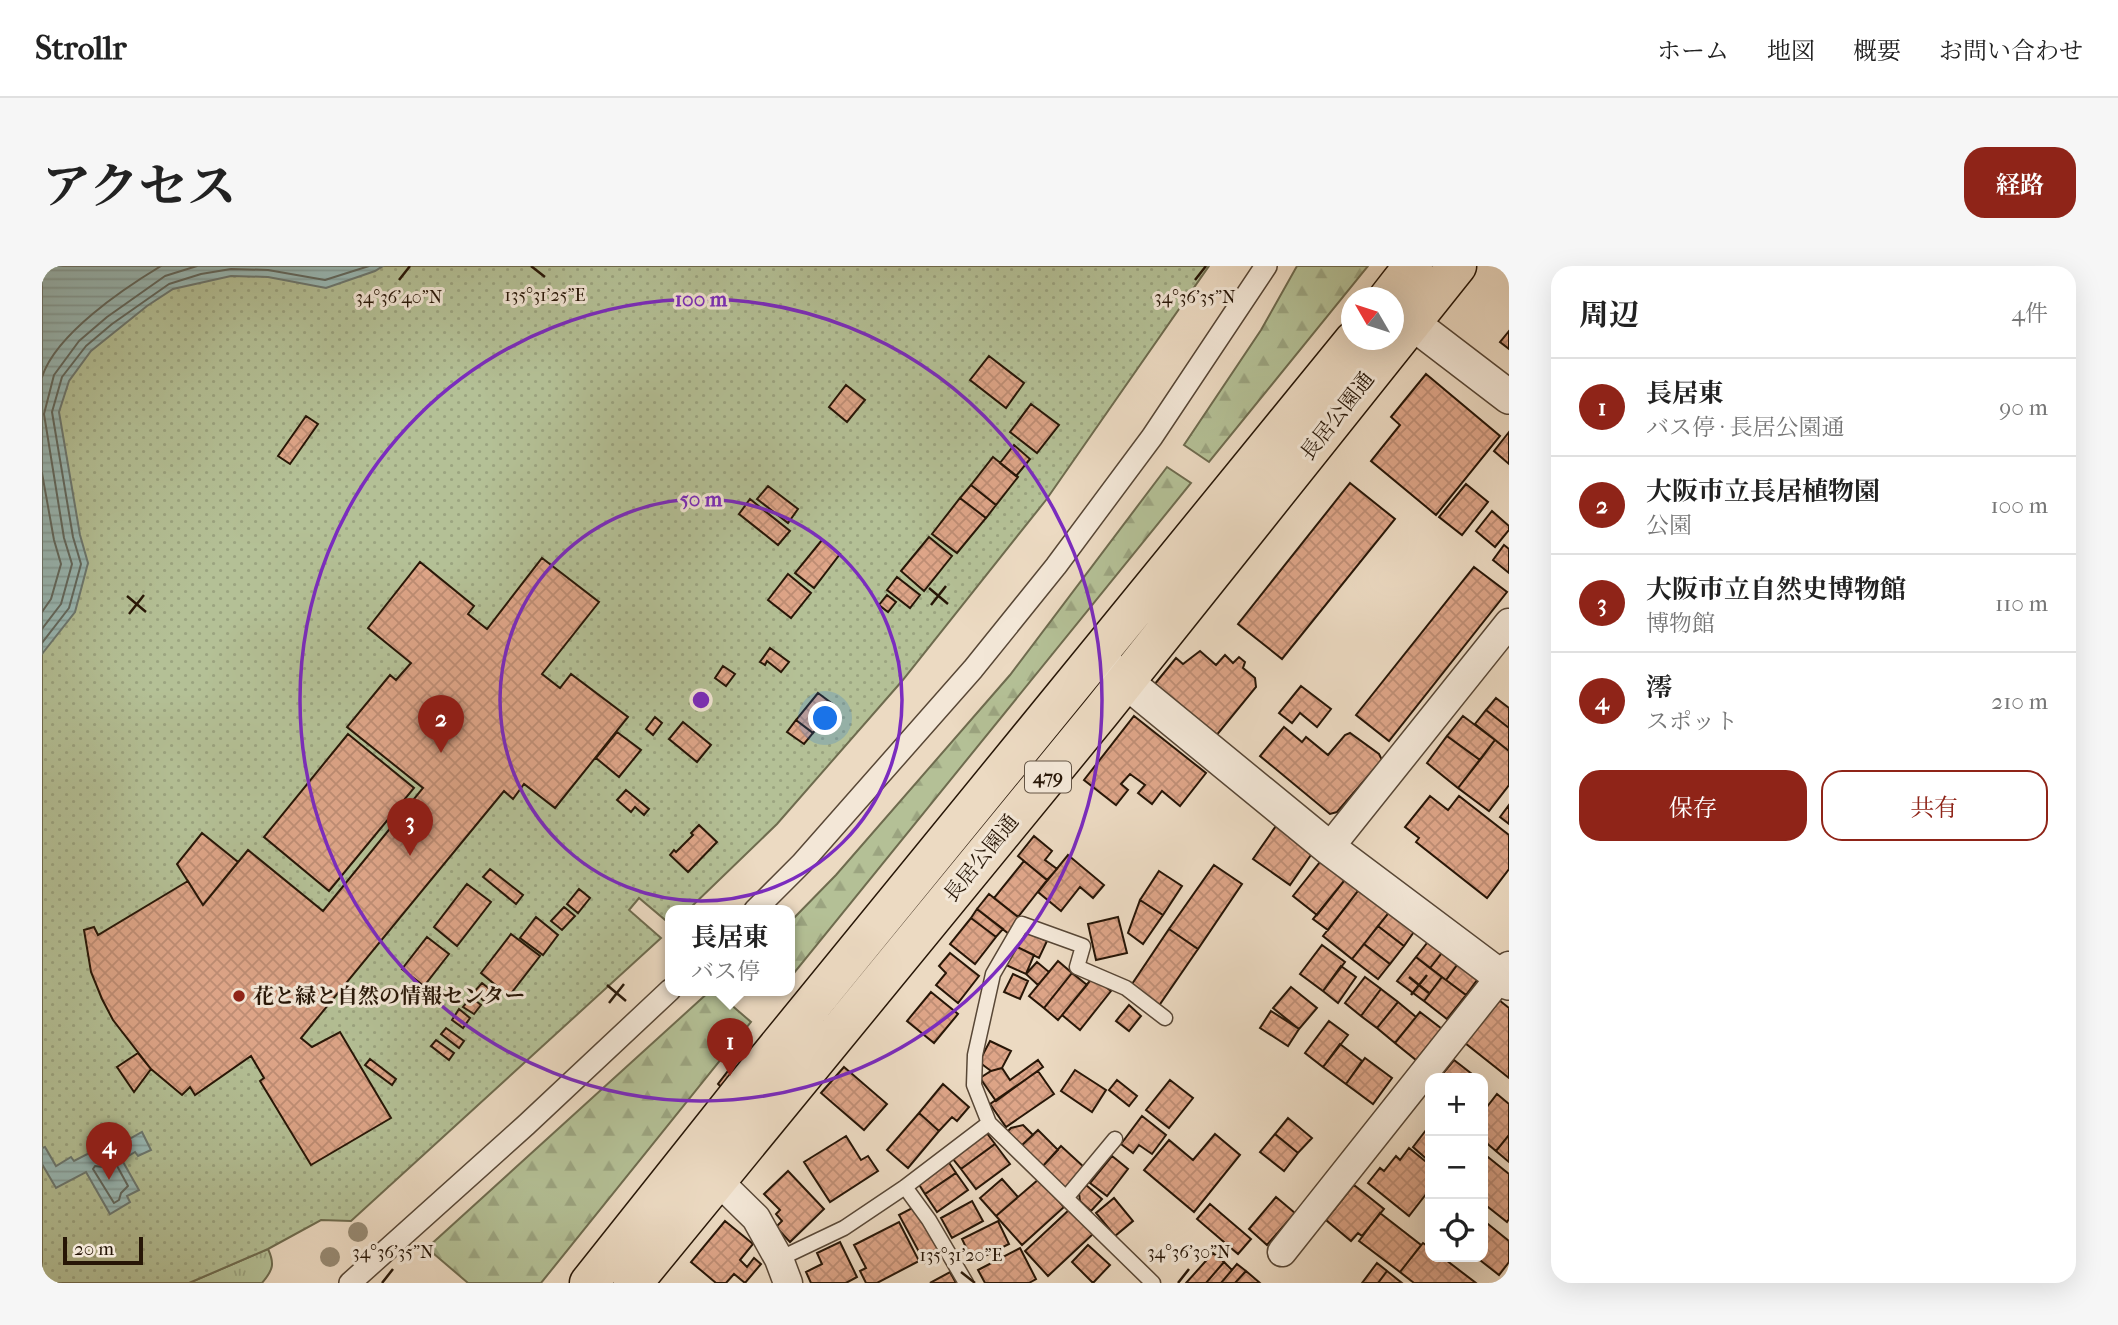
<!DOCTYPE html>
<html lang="ja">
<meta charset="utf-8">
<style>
body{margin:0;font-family:"IM FELL French Canon","Noto Serif JP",serif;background:#f6f6f6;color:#222}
.controls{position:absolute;right:21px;bottom:21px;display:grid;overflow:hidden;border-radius:14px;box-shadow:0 7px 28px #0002}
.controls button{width:63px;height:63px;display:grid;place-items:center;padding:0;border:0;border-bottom:2px solid #e0e0e0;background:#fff;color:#222;font:35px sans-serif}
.compass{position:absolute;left:1299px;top:21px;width:63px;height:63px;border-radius:50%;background:#fff;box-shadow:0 7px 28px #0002;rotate:309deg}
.scale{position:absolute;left:21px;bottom:18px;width:80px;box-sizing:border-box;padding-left:7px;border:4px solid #271607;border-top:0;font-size:19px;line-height:24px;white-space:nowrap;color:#271607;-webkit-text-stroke:5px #f3e7d7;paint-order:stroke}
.you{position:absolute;left:784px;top:453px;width:24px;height:24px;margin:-18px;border:5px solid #fff;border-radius:50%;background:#1a73e8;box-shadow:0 0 0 10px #1a73e833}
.badge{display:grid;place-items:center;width:46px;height:46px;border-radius:50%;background:#8f2418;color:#fff;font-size:23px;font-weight:700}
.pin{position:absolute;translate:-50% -58px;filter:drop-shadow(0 2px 4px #0008)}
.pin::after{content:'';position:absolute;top:37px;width:24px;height:21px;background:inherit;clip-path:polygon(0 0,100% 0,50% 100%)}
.popup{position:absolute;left:623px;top:639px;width:130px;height:91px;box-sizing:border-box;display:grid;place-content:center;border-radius:14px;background:#fff;filter:drop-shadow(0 2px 5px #0005);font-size:23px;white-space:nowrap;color:#767676}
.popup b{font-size:26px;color:#222}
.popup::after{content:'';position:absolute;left:50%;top:100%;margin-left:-14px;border:14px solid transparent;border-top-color:#fff}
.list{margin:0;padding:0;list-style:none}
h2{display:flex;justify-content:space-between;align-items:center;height:91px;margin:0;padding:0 28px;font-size:30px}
h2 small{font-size:23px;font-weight:400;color:#767676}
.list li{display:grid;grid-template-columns:46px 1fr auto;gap:21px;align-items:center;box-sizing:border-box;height:98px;padding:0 28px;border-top:2px solid #e0e0e0}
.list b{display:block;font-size:26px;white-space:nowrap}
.list p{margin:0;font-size:23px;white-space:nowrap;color:#767676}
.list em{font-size:23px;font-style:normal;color:#767676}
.actions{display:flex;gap:14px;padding:21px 28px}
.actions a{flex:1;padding:16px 0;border:2px solid #8f2418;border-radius:21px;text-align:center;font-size:24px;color:#8f2418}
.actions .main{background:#8f2418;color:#fff}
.icon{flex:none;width:38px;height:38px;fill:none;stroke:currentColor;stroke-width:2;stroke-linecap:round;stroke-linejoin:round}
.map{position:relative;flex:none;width:1467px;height:1017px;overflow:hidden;border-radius:21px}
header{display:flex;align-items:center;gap:42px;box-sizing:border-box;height:98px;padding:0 35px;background:#fff;border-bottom:2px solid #e0e0e0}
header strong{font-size:33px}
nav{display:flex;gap:38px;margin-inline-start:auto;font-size:24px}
.intro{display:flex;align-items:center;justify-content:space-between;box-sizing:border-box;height:168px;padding:0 42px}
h1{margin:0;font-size:49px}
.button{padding:18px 32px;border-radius:21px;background:#8f2418;color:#fff;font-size:24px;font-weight:700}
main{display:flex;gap:42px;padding:0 42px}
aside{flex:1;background:#fff;border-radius:21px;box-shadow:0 7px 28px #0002}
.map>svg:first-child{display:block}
</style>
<header>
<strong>Strollr</strong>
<nav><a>ホーム</a><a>地図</a><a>概要</a><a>お問い合わせ</a></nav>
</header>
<div class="intro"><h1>アクセス</h1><a class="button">経路</a></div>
<main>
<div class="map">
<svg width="1467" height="1017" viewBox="0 0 1467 1017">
<defs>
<pattern id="grass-tufts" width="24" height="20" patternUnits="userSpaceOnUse" patternTransform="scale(1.75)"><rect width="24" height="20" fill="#b4c096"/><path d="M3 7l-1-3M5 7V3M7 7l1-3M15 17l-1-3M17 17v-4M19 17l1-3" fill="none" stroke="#9ba480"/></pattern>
<pattern id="forest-firs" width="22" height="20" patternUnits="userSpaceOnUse" patternTransform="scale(1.75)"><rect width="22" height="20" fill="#b4c096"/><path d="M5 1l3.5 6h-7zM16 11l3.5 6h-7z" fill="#9ba480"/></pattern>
<pattern id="garden-dots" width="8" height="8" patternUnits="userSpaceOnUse" patternTransform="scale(1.75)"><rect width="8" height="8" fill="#b4c096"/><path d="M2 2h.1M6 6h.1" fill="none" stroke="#9ba480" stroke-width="1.8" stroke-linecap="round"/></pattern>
<pattern id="water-rules" width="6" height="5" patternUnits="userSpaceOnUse" patternTransform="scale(1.75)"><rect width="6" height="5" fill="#99bab7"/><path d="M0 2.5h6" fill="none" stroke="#849f9c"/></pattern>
<pattern id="building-cross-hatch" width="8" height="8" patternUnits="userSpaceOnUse" patternTransform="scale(1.75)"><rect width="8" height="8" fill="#dea588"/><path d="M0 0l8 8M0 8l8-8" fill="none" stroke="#be8d74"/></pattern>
</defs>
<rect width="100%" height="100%" fill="#ecdac2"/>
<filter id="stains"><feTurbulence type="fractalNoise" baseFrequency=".00286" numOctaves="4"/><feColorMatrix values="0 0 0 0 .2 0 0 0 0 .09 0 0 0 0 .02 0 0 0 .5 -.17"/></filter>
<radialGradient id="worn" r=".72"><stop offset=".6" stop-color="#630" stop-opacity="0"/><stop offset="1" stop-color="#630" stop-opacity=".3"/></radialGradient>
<!-- grass -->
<path fill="url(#grass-tufts)" stroke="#6e6b4e" stroke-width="2" d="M226,983c7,15 5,21 -6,34h-73z"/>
<!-- forest -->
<path fill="url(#forest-firs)" stroke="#6e6b4e" stroke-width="2" d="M1255,0h71l-159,196 -25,-17 77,-115z
M1125,201l24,16 -401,495v-56l46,-47 174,-200z
M669,724h3l37,32 -210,261h-73l-41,-35z"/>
<!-- garden -->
<path fill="url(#garden-dots)" stroke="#6e6b4e" stroke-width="2" d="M0,0h1167l-163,234 -144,181 -125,143 -89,86h-18v14l-31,-26 -10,12 32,28 -310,283 -30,-1 -53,29 -79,34h-147z"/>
<!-- water -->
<path fill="url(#water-rules)" stroke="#6b7871" stroke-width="2" d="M0,0h341l-8,5 -49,17 -58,-11 -37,-1 -58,13 -26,17 -56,45 -22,30 -10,31 21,123 8,28 -13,49 -33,42z
M100,866l9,18 -13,6 -3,-4 -13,8 17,30 -12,6 3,6 -20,12 -24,-42 -30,16 -14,-24v-16l3,-1 11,19 15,-9 3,4 21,-11 6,10 27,-15 -2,-4z"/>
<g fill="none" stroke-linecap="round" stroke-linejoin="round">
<!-- shore -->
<path stroke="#60685f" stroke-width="2" d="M0,111c14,-43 81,-88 119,-111
M0,207l12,67 7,24 -10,35 -9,13
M0,363l19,-25 11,-40 -8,-26 -20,-124 10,-39 25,-34 28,-24 58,-41 32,-10
M0,377l27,-35 12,-44 -8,-27 -21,-125 10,-35 24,-31 26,-22 57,-40 32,-10 30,-5 37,1 57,10 44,-14
M70,896l4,2 12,22 -7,7 -2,7 -5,3 -21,-34 2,-3 8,1z"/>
</g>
<!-- building -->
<path fill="url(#building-cross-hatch)" stroke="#271607" stroke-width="2" d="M1467,65v18l-9,-7z
M947,90l35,27 -18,25 -36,-28z
M1384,108l74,62 -64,79 -65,-54 29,-36 -9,-8z
M804,119l19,15 -18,22 -18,-15z
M989,138l28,21 -22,28 -27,-21z
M264,150l12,8 -28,40 -12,-8z
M1467,166v32l-15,-13z
M972,179l16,14 -14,17 -16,-13z
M951,191l25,20 -22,28 -25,-20z
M1308,217l45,36 -113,140 -44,-35z
M1424,218l22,18 -26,33 -23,-18z
M929,219l25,20 -10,13 -26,-20z
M726,220l30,23 -10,14 -31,-24z
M918,232l26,20 -29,35 -25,-19z
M708,233l40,32 -12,14 -39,-31z
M1450,245l17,15v4l-14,17 -19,-16z
M887,271l23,19 -28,35 -23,-20z
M780,274l18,14 -26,34 -19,-15z
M1462,279l5,4v24l-16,-13z
M500,292l57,44 -57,72 18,14 11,-14 57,43 -73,91 -31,-24 -11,15 -9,-8 -203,247 11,9 28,-15 51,86 -80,47 -51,-84 4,-3 -13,-22 -56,39 -5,-8 -8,8 -31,-26 -38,-49 -11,-21 -11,-27 -7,-42 10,-3 4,8 90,-54 15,24 45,-55 75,61 100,-123 -76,-61 43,-52 6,5 15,-17 -43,-35 52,-66 54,44 -6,8 19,15z
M1432,301l33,25 -118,149 -33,-26z
M746,308l23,19 -20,25 -23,-18z
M855,311l23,18 -10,13 -23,-18z
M845,329l9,7 -8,10 -9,-7z
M728,382l19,14 -8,10 -14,-11 -2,4 -5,-3z
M1158,385l16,14 9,-10 8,8 6,-6 6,5 -2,6 12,10 1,9 -45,55 -57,-57 22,-27 7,6z
M681,400l12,8 -9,12 -11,-8z
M1259,420l30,23 -14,18 -17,-14 -8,10 -13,-10z
M776,427l16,12 -21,28 -17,-13z
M1454,432l13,10v20l-23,-18z
M1444,444l23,18v23l-34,-27z
M1092,450l72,57 -26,33 -18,-15 -10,13 -14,-11 7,-8 -15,-11 -9,10 7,6 -12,15 -32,-25z
M1421,450l32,24 -15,20 -33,-24z
M613,451l7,6 -9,12 -7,-6z
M754,454l17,13 -9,11 -17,-12z
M641,456l28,23 -14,17 -28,-23z
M1242,461l18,15 4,-5 22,18 17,-20 5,-2 29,21 3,6 -45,52 -7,2 -70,-58z
M575,466l24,18 -22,27 -23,-19z
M306,468l66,54 -85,103 -65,-54z
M1405,470l33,24 -22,28 -31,-25z
M1453,474l14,11v34l-20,26 -31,-23z
M584,524l23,19 -5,6 -9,-8 -4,5 -14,-12z
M1388,530l18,14 11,-14 50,39v34l-22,29 -71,-56 3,-4 -14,-11z
M1467,539v19l-9,-7z
M657,559l18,17 -29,30 -18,-17 4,-5 2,2 17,-17 -2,-2z
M1234,560l37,26 -23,33 -37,-26z
M160,567l36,29 -35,43 -26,-41z
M992,570l18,15 -7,9 12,9 -10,11 -29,-24z
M1026,589l36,30 -11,13 -13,-11 -19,24 -23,-19z
M1282,591l24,19 -31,39 -24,-19z
M982,595l23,19 -29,37 -24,-19z
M1172,599l28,19 -44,65 -29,-20z
M448,603l33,26 -7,9 -33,-27z
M1117,605l23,15 -19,29 -23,-15z
M1306,610l13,11 -33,43 -15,-11z
M425,618l24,18 -34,44 -23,-19z
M1319,621l30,23 -39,49 -29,-23z
M537,623l11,9 -12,15 -11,-9z
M947,628l32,25 -12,15 -32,-25z
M1098,634l23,15 -20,29 -15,-11z
M522,641l11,9 -13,14 -11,-9z
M935,643l26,20 -7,8 -25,-19z
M1349,644l25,19 -12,17 -26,-20z
M494,651l22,18 -15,20 -23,-17z
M1076,651l9,36 -31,7 -8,-36z
M929,652l25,19 -21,27 -25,-20z
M1336,660l26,20 -14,18 -26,-20z
M1127,663l29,20 -40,58 -28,-20z
M980,664l25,11 -8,17 -24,-12z
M469,668l29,22 -31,40 -28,-23z
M385,671l22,17 -25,32 -22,-17z
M1389,672l14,11 -15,19 -14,-11z
M1322,678l26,20 -12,15 -26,-20z
M1280,679l23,17 -22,29 -23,-17z
M973,680l19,9 -8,19 -20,-9z
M1403,683l15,12 -14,19 -16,-12z
M908,687l29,23 -21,27 -22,-18 10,-12 -7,-7z
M1374,691l26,20 -18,24 -27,-20z
M1016,695l14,12 -28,35 -15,-12z
M1418,695l20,15 -14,19 -20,-15z
M995,696l12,10 -11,13 -12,-11z
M1299,700l15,11 -18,26 -15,-12z
M1030,707l15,12 -29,35 -14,-12z
M971,708l15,7 -8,18 -16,-7z
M1051,711l18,14 -31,39 -18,-15z
M1323,711l16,12 -20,27 -16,-13z
M1400,711l24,18 -19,24 -23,-18z
M440,717l10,8 -8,10 -10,-9z
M1249,721l26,21 -18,21 -26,-21z
M1339,723l17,13 -21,26 -16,-12z
M889,726l27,22 -24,29 -27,-22z
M1452,730l15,12v70l-49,-39z
M429,731l10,8 -7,9 -11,-7z
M1356,736l18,15 -21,26 -18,-15z
M1087,739l12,11 -12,15 -13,-10z
M417,743l11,9 -7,10 -11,-8z
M1229,745l28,18 -11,17 -28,-18z
M1378,746l22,17 -26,31 -21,-17z
M1287,755l19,14 -25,32 -18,-14z
M404,762l18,13 -5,7 -18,-14z
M394,774l18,13 -5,7 -18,-14z
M948,775l21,10 -9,17 -11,3 -12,-9z
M1298,778l22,17 -16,23 -23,-17z
M96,787l13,16 -17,23 -17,-25z
M1323,792l27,20 -19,26 -27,-20z
M328,793l26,20 -4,6 -27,-20z
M996,794l5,7 -47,34 -16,-23 11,-7 11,-3 8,12z
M1412,794l23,18 -37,-1z
M689,801l5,4 -14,17 -4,-4z
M802,801l43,37 -23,26 -43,-37z
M1033,804l31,20 -14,22 -31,-21z
M996,805l16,23 -48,33 -16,-23z
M1075,814l20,16 -8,10 -20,-16z
M1128,814l23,18 -24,30 -23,-18z
M901,818l26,23 -12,14 -5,-4 -13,14 -20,-18z
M1455,828l12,10v31l-13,16 -13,-11v-28z
M877,847l20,18 -31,37 -21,-18z
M1100,850l24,19 -14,19 -13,-9 -6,8 -12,-9z
M1246,852l24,20 -14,15 -23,-19z
M981,859l10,10 -12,11 -14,-14 4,-4z
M1388,859v37l-17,-15z
M996,864l20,20 -16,17 -21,-21z
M944,866l9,12 -34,25 -9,-11z
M1173,868l25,21 -46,57 -50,-42 25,-30 24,20z
M1233,868l23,19 -14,18 -24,-19z
M1467,869v27l-13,-11z
M804,870l15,24 7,-4 10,15 -48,31 -26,-40z
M953,878l15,20 -34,25 -15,-20z
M1019,880l24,22 -19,21 -24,-22z
M1367,882l21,17v24l-21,27 -41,-33 12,-15 4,3 12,-15 4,4z
M1441,887l26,21v45l-2,3 -24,-19z
M1070,890l16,13 -21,27 -17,-13z
M906,895l8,12 -31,21 -7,-11z
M746,905l36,38 -34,33 -14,-15 6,-6 -6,-7 4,-4 -16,-16z
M914,907l12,17 -31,22 -12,-18z
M960,913l16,18 -22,19 -16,-18z
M997,913l25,28 -42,38 -26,-29z
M1044,919l16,14 -11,12 -11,-10 -1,-8z
M1312,919l30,24 -22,27 -4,-3 -7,8 -25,-21z
M1234,931l19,16 -28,32 -18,-16z
M1072,932l19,23 -18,15 -19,-23z
M930,935l11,20 -31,17 -11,-20z
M1168,938l41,35 -13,15 -41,-35z
M874,940l25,49 -16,8 -26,-48z
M1028,943l23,25 -45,42 -23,-25z
M1338,947l41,32 -21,27 -41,-31z
M1441,954l26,21v21l-10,13 -23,-18h7z
M683,955l28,23 -13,16 7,7 7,-9 7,6 -16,19 -11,-9 -8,9h-10l-25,-21z
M956,955l11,23 -36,18 -11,-23z
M857,956l20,39 -42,22h-11l-6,-12 6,-3 -12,-23z
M798,976l17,35 -11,6h-35l-5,-11 16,-8 -5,-11z
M1381,977l7,5v9h12l34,26h-62l-14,-11z
M1046,979l22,20 -17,18 -21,-21z
M978,982l16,31 -7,4h-44l-7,-13z
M1171,987l11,9 -18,21h-20z
M1182,996l8,8 -11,13h-15z
M1335,997l10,8 -9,12h-16z
M1195,998l9,7 -11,12h-14z
M1204,1005l14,12h-25z
M1345,1005l15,12h-24z
M908,1006l6,11h-26z"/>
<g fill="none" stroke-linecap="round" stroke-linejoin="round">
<!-- service casing -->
<g stroke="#584736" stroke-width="17">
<path id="service" d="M947,857l-15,-38 1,-30 18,-81 29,-50 61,22 -6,21 49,21 39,30
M863,921l24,33 37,63
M1024,932l49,-59
M737,993l65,-31 61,-41 84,-64 164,160"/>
</g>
<!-- pedestrian casing -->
<g stroke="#584736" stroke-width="24">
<path id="pedestrian" d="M713,644l47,-47 171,-194 83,-103 96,-129 114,-171
M308,1017l176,-158 144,-135"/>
</g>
<!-- minor casing -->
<g stroke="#584736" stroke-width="31">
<path id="minor" d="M1287,582l180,-225
M663,902l51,50 23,41 9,24
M1240,986l227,-286"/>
</g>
<!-- tertiary casing -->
<g stroke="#584736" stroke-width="36">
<path id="tertiary" d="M1352,43l115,88
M1065,400l222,182 180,135"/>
</g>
<!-- trunk casing -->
<g stroke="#271607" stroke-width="41">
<path id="trunk" d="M1346,32l25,-32
M547,1017l155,-195 610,-748
M591,1017l468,-571 356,-446"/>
</g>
<!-- service -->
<use href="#service" stroke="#f3e7d7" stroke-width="14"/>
<!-- pedestrian -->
<use href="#pedestrian" stroke="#f3e7d7" stroke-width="21"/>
<!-- minor -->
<use href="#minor" stroke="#f3e7d7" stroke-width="28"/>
<!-- tertiary -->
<use href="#tertiary" stroke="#f3e7d7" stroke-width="33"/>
<!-- trunk -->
<use href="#trunk" stroke="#ecdac2" stroke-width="38"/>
</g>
<!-- trees -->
<g fill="#978a73">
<circle cx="316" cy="966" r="10"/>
<circle cx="288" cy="991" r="10"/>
</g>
<!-- ticks -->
<path fill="none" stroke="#271607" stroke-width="2.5" d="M489,0l14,11M357,14l11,-14M1153,14l11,-14M887,322l19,16M85,330l19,16M889,339l15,-19M87,348l15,-19M1367,711l20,16M565,719l19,16M1369,729l16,-20M567,737l15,-19M919,1006l14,11M340,1017l11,-14M1136,1017l11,-14"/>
<!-- distance rings -->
<g fill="none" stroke="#7b2cbf" stroke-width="3.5">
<circle cx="659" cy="434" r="201"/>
<circle cx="659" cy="434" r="401"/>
</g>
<!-- markers -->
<circle fill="#8f2418" stroke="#f3e7d7" stroke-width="2.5" cx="197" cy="730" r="7"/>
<g text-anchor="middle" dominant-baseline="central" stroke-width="6" stroke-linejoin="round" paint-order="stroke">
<!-- shield labels -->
<rect fill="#f3e7d7" stroke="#645545" stroke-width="2" x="983" y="495.5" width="46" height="31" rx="5"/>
<g font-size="19" font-weight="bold" fill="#271607">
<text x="1006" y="511">479</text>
</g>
<!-- street labels -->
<g font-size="21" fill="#271607" stroke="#f3e7d7">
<text transform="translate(1295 150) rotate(-52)">長居公園通</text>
<text transform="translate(939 592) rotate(-51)">長居公園通</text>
</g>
<!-- poi labels -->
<g font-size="21" font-weight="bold" fill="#271607" stroke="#f3e7d7" text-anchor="start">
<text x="211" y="730">花と緑と自然の情報センター</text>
</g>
</g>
<g font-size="18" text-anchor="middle" fill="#271607" stroke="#f3e7d7" stroke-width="6" stroke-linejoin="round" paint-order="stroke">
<text x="503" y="35">135°31'25"E</text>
<text x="357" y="37">34°36'40"N</text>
<text x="1153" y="37">34°36'35"N</text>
<text x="351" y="992">34°36'35"N</text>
<text x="1147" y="992">34°36'30"N</text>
<text x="919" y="995">135°31'20"E</text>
</g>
<circle cx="659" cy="434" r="10" fill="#7b2cbf" stroke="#f3e7d7" stroke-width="3.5"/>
<g font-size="21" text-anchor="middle" font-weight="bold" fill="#7b2cbf" stroke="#f3e7d7" stroke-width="6" stroke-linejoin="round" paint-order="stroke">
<text x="659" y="40">100 m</text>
<text x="659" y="240">50 m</text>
</g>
<rect width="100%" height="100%" filter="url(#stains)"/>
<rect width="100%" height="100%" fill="url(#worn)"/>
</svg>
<div class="controls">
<button>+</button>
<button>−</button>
<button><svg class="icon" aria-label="locate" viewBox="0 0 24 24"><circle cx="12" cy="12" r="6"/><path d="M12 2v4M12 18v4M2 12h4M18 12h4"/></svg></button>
</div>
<svg class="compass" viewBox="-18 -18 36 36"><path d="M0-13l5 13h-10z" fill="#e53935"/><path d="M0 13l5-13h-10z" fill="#767676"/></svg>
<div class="scale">20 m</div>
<div class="you"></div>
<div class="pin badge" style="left:688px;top:810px">1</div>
<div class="popup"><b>長居東</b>バス停</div>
<div class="pin badge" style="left:399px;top:487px">2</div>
<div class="pin badge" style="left:368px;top:590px">3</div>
<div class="pin badge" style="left:67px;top:914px">4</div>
</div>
<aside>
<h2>周辺<small>4件</small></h2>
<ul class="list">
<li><span class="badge">1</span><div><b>長居東</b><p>バス停 · 長居公園通</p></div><em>90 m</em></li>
<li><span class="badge">2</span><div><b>大阪市立長居植物園</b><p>公園</p></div><em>100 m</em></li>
<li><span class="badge">3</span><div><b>大阪市立自然史博物館</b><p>博物館</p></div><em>110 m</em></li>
<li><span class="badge">4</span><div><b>澪</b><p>スポット</p></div><em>210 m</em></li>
</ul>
<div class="actions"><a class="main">保存</a><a>共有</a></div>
</aside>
</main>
